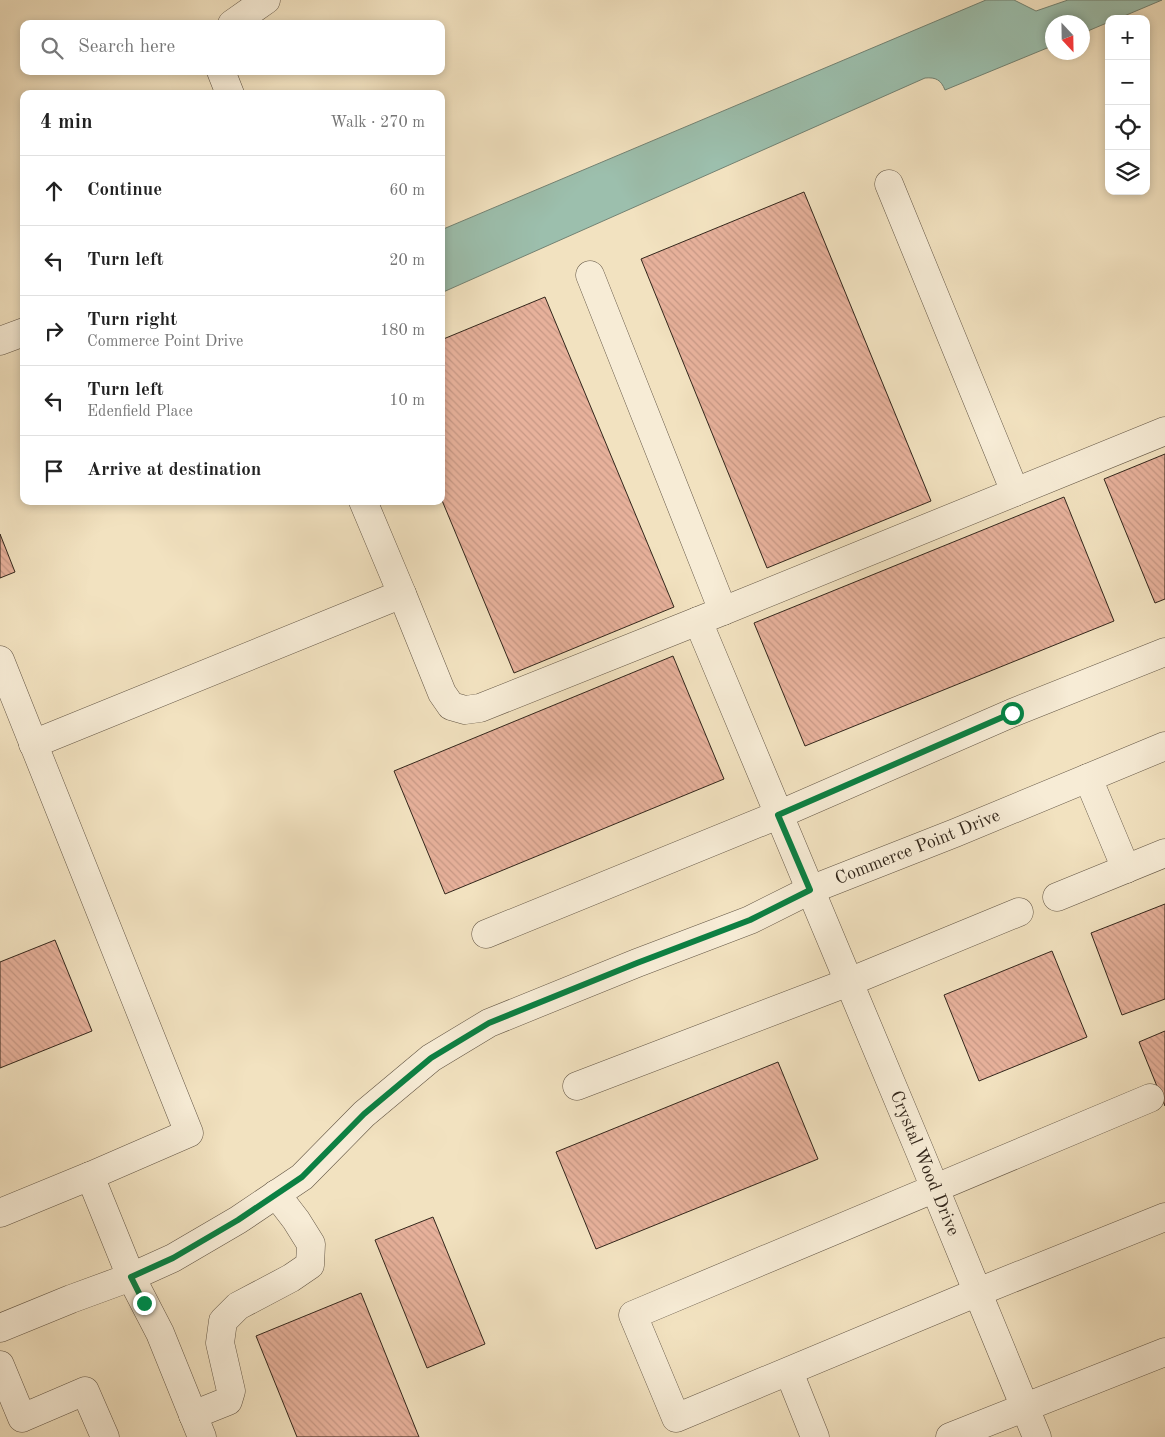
<!DOCTYPE html>
<meta charset="utf-8">
<style>
body{margin:0;font-family:"Old Standard TT",serif;background:#f2f2f2;color:#222}
.controls{position:absolute;right:15px;top:15px;display:grid;overflow:hidden;border-radius:10px;box-shadow:0 2px 8px #0003}
.controls button{width:45px;height:45px;display:grid;place-items:center;padding:0;border:0;border-bottom:1px solid #e0e0e0;background:#fff;color:#222;font:25px sans-serif}
.compass{position:absolute;left:1045px;top:15px;width:45px;height:45px;border-radius:50%;background:#fff;box-shadow:0 2px 8px #0003;rotate:158deg}
.stop{position:absolute;width:15px;height:15px;margin:-11px;border:4px solid #0b8043;border-radius:50%;background:#fff}
.stop.end{background:#0b8043;border-color:#fff;box-shadow:0 1px 5px #0008}
.list{margin:0;padding:0;list-style:none}
h2{display:flex;justify-content:space-between;align-items:center;height:65px;margin:0;padding:0 20px;font-size:21px}
h2 small{font-size:16px;font-weight:400;color:#767676}
.list li{display:grid;grid-template-columns:32px 1fr auto;gap:15px;align-items:center;box-sizing:border-box;height:70px;padding:0 20px;border-top:1px solid #e0e0e0}
.list b{display:block;font-size:19px;white-space:nowrap}
.list p{margin:0;font-size:16px;white-space:nowrap;color:#767676}
.list em{font-size:16px;font-style:normal;color:#767676}
.icon{flex:none;width:28px;height:28px;fill:none;stroke:currentColor;stroke-width:2;stroke-linecap:round;stroke-linejoin:round}
.map{position:relative;flex:none;width:1165px;height:1437px;overflow:hidden}
.search{position:absolute;background:#fff;box-shadow:0 2px 8px #0003;left:20px;top:20px;width:425px;height:55px;display:flex;align-items:center;gap:12px;box-sizing:border-box;padding:0 18px;border-radius:10px;color:#767676;font-size:19px}
.panel{position:absolute;background:#fff;box-shadow:0 2px 8px #0003;left:20px;top:90px;width:425px;height:415px;border-radius:10px}
.map>svg:first-child{display:block}
</style>
<div class="map">
<svg width="1165" height="1437" viewBox="0 0 1165 1437">
<defs>
<pattern id="building-back-hatch" width="6" height="6" patternUnits="userSpaceOnUse" patternTransform="scale(1.25)"><rect width="6" height="6" fill="#e7b19b"/><path d="M-1 5l2 2M0 0l6 6M5-1l2 2" fill="none" stroke="#c79885"/></pattern>
</defs>
<rect width="100%" height="100%" fill="#f2e2c0"/>
<filter id="stains"><feTurbulence type="fractalNoise" baseFrequency=".004" numOctaves="4"/><feColorMatrix values="0 0 0 0 .2 0 0 0 0 .09 0 0 0 0 .02 0 0 0 .5 -.17"/></filter>
<radialGradient id="worn" r=".72"><stop offset=".6" stop-color="#630" stop-opacity="0"/><stop offset="1" stop-color="#630" stop-opacity=".3"/></radialGradient>
<!-- water -->
<path fill="#9cbfad" stroke="#728273" d="M986,0h28l22,11 32,-11h94l-45,19h-8v3l-26,11 -1,-11h-30v24l-107,44c-4,-10 -9,-13 -20,-12l-484,215v-63z"/>
<!-- building -->
<path fill="url(#building-back-hatch)" stroke="#32261b" d="M804,192l127,309 -164,67 -126,-309z
M545,297l129,310 -160,66 -73,-175v-158z
M1165,454v145l-10,4 -51,-124z
M1064,497l50,124 -309,125 -51,-123z
M0,534l15,38 -15,6z
M673,656l51,123 -279,115 -51,-123z
M1165,904v95l-43,16 -31,-82z
M55,940l37,91 -92,37v-106z
M1052,951l35,86 -108,44 -35,-86z
M1165,1031v75l-26,-64z
M778,1062l40,97 -222,90 -40,-97z
M433,1217l52,127 -58,24 -52,-128z
M361,1293l58,144h-122l-41,-101z"/>
<g fill="none" stroke-linecap="round" stroke-linejoin="round">
<!-- minor casing -->
<g stroke="#625544" stroke-width="29">
<g id="minor">
<path d="M232,24l34,-24"/>
<path d="M221,71l9,23"/>
<path d="M889,184l126,308"/>
<path id="s1" d="M590,275l133,336 -25,10 222,531 117,285"/>
<path d="M0,341l24,-9"/>
<path d="M402,594l40,99 9,13 14,4 15,-2 218,-87"/>
<path d="M723,611l442,-180"/>
<path d="M0,660l189,473 -99,43"/>
<path d="M33,744l369,-150 -39,-93"/>
<path d="M1088,778l38,91"/>
<path d="M1057,897l108,-44"/>
<path d="M486,934l292,-119 234,-102 153,-61"/>
<path d="M577,1086l272,-104 170,-70"/>
<path d="M1150,1098l-517,217 43,103 302,-126 187,-75"/>
<path d="M0,1213l90,-37 41,101 29,56 42,104"/>
<path id="s2" d="M0,1328l71,-29 60,-22 42,-19 65,-38 64,-43 62,-63 67,-56 58,-35 148,-60 113,-43 60,-30 145,-57 210,-87"/>
<path d="M0,1365l22,53 63,-27 20,46"/>
<path d="M789,1372l26,65"/>
<path d="M193,1415l35,-14 3,-10 -11,-48 3,-22 15,-15 53,-28 19,-13 1,-21 -15,-24 -20,-26"/>
<path d="M950,1437l215,-85"/>
</g>
</g>
<!-- minor -->
<use href="#minor" stroke="#f7ecd6" stroke-width="28"/>
</g>
<g fill="none" stroke-linecap="round" stroke-linejoin="round">
<!-- route -->
<path stroke="#0b8043" stroke-width="6" d="M144,1303l-13,-26 42,-19 65,-38 64,-43 62,-63 67,-56 58,-35 148,-60 113,-43 60,-30 -32,-75 234,-102"/>
</g>
<g text-anchor="middle" dominant-baseline="central" stroke-width="4.5" stroke-linejoin="round" paint-order="stroke">
<!-- street labels -->
<g font-size="18" fill="#32261b" stroke="#f7ecd6">
<text stroke="none"><textPath href="#s2" startOffset="1046">Commerce Point Drive</textPath></text>
<text stroke="none"><textPath href="#s1" startOffset="976">Crystal Wood Drive</textPath></text>
</g>
</g>
<rect width="100%" height="100%" filter="url(#stains)"/>
<rect width="100%" height="100%" fill="url(#worn)"/>
</svg>
<div class="controls">
<button>+</button>
<button>−</button>
<button><svg class="icon" aria-label="locate" viewBox="0 0 24 24"><circle cx="12" cy="12" r="6"/><path d="M12 2v4M12 18v4M2 12h4M18 12h4"/></svg></button>
<button><svg class="icon" aria-label="layers" viewBox="0 0 24 24"><path d="M12 4l9 5-9 5-9-5zM3 14l9 5 9-5"/></svg></button>
</div>
<svg class="compass" viewBox="-18 -18 36 36"><path d="M0-13l5 13h-10z" fill="#e53935"/><path d="M0 13l5-13h-10z" fill="#767676"/></svg>
<div class="stop" style="left:1012px;top:713px"></div>
<div class="stop end" style="left:144px;top:1303px"></div>
<div class="search"><svg class="icon" aria-label="search" viewBox="0 0 24 24"><circle cx="10" cy="10" r="6"/><path d="M15 15l6 6"/></svg>Search here</div>
<section class="panel">
<h2>4 min<small>Walk · 270 m</small></h2>
<ul class="list">
<li><svg class="icon" aria-label="ahead" viewBox="0 0 24 24"><path d="M12 20V5M6 11l6-6 6 6"/></svg><div><b>Continue</b></div><em>60 m</em></li>
<li><svg class="icon" aria-label="left" viewBox="0 0 24 24"><path d="M17 20v-9H6M10 6l-5 5 5 5"/></svg><div><b>Turn left</b></div><em>20 m</em></li>
<li><svg class="icon" aria-label="right" viewBox="0 0 24 24"><path d="M7 20v-9h11M14 6l5 5-5 5"/></svg><div><b>Turn right</b><p>Commerce Point Drive</p></div><em>180 m</em></li>
<li><svg class="icon" aria-label="left" viewBox="0 0 24 24"><path d="M17 20v-9H6M10 6l-5 5 5 5"/></svg><div><b>Turn left</b><p>Edenfield Place</p></div><em>10 m</em></li>
<li><svg class="icon" aria-label="arrive" viewBox="0 0 24 24"><path d="M6 21V4h12l-3 4 3 4H6"/></svg><div><b>Arrive at destination</b></div></li>
</ul>
</section>
</div>
